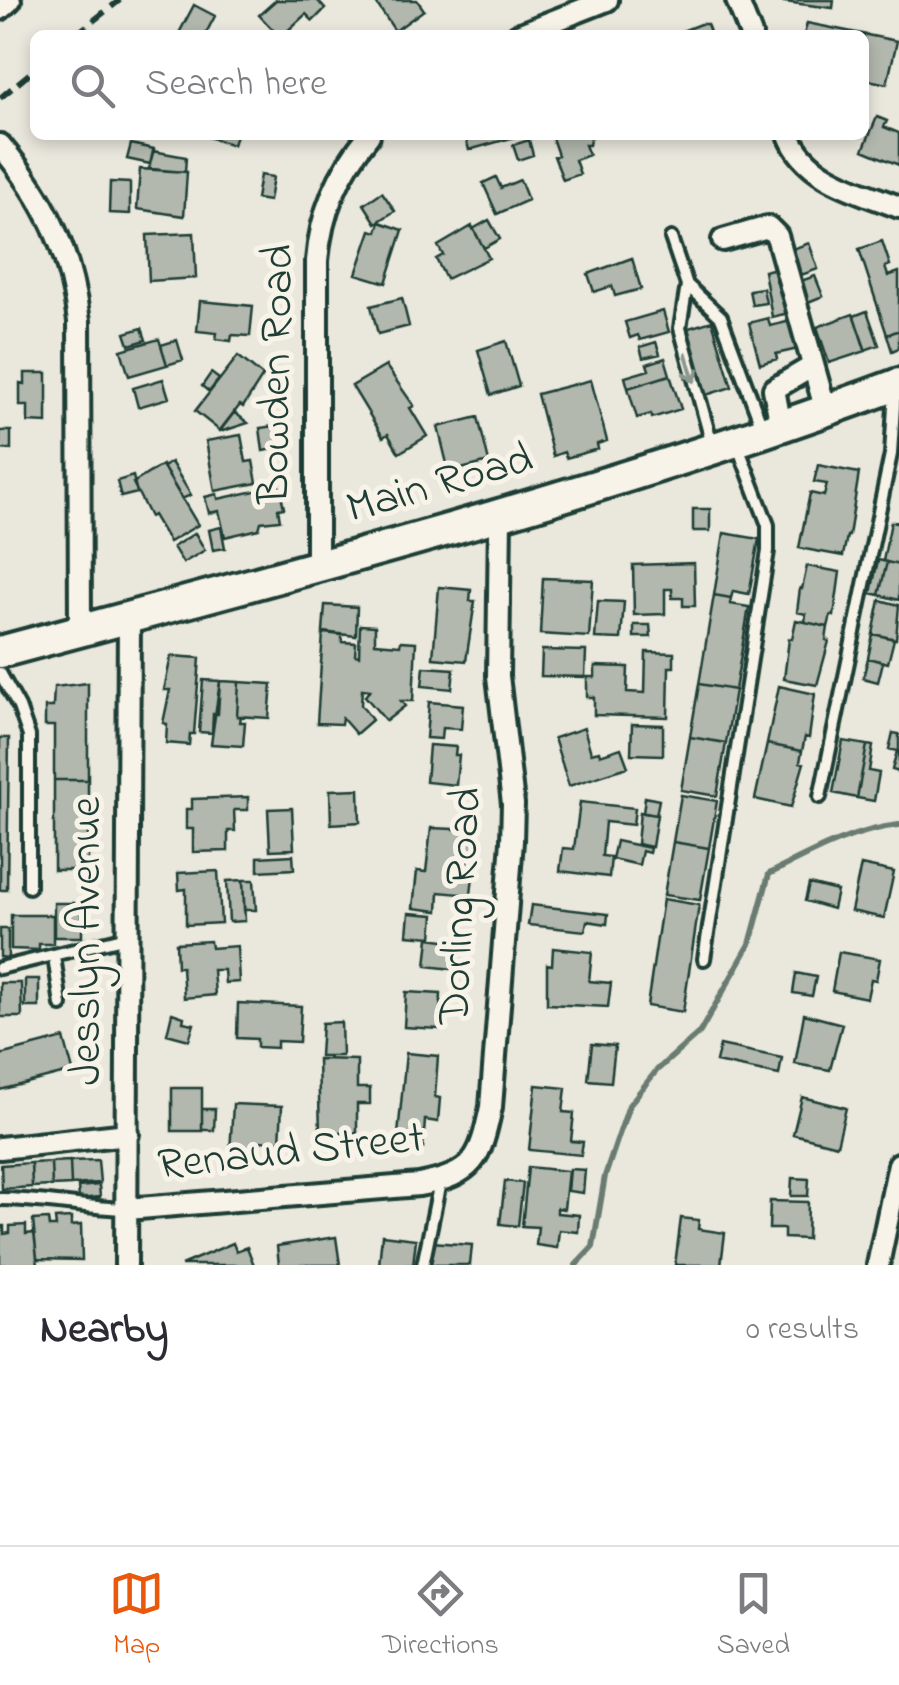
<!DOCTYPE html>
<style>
body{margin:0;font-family:"Indie Flower",sans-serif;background:#f7f7f7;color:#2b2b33}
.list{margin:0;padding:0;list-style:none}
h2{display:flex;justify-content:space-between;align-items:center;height:130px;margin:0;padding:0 40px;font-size:42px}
h2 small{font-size:32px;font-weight:400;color:#7c7c81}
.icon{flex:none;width:55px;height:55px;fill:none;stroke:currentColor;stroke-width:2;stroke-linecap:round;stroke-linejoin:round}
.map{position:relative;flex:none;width:899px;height:1265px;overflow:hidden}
.search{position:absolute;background:#fff;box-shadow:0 5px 15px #0003;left:30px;right:30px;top:30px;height:110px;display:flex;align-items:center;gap:25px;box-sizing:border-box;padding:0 35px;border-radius:15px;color:#7c7c81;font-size:38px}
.sheet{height:280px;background:#fff}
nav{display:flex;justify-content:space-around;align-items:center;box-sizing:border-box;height:140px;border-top:2px solid #e1e1e2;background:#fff;font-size:28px;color:#7c7c81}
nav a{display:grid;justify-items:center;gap:5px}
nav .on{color:#ea580c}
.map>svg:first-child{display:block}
</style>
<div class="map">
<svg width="899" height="1265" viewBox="0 0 899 1265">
<rect width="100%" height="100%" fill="#eae8dd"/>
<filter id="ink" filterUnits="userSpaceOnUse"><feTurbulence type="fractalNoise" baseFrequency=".01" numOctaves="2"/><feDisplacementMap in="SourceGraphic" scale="20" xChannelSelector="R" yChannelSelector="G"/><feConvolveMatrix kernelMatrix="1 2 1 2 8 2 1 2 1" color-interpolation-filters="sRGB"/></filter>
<g filter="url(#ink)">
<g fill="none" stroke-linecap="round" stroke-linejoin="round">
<!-- stream -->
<path stroke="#6a7c72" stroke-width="6" d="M576,1265l17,-18 12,-71 24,-71 28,-35 43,-38 50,-88 19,-70c42,-21 83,-44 130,-49"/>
</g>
<!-- building -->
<path fill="#b2b8ae" stroke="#1f3d34" stroke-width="2.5" d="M276,0h41l8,9 -12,12 -7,-7 -23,21h-5l-19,-20z
M374,0h43l7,10 -29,21z
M785,0h49l-1,8 -49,-6z
M194,5l21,11 -10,19h-27z
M807,23l90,18 -10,43 -23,-5v-44h-60z
M700,24h7l4,11h-39z
M877,117l10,4 -3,6 15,6v32l-36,-15z
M202,135h34l-3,10z
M465,135h57l-53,15z
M551,135h40l-2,10h-4l4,10 -14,5 5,14 -17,6 -9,-24 4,-1z
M529,140l4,15 -15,5 -5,-15z
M131,144l23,5 -4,15 -23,-5z
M153,151l33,6 -1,15 -36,-3z
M140,169l47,3 -3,44 -47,-7z
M260,175l13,2 -4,24 -13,-2z
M496,177l5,11 19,-8 8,20 -31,14 -14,-31z
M110,182l20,1v31l-21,-1z
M382,192l13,19 -19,12 -12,-19z
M489,220l11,19 -16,9 -11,-19z
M380,222l23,8 -17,53 -30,-9 15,-44 6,2z
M472,226l17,32 -43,21 -10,-20 7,-4 -5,-9z
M194,233l2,45 -47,3 -2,-46z
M882,241l8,24 -5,2 3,9 11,-4v58l-12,5 -28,-86z
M809,243l9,26 -25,9 -9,-26z
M632,258l9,31 -26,7 -3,-10 -18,6 -6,-18z
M781,267l12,45 -21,5 -8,-46z
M815,276l8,20 -20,8 -8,-21z
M763,288l3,15 -14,2 -3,-15z
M402,298l7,28 -31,8 -7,-28z
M200,301l53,5 -3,30 -18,-1 -1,6 -15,-2 1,-6 -20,-2z
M663,311l6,21 -29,8 -2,-5 -8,3 -5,-16z
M867,311l12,34 -14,5 -11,-34z
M853,314l13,37 -37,12 -12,-36z
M768,318l2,8 21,-5 7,28 -22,5 1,5 -17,5 -11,-41z
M712,321l20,66 -29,9 -21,-66z
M142,328l4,12 -17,5 -4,-12z
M899,330v18l-7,3 -5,-16z
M159,339l8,26 -38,11 -8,-26z
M177,340l6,20 -16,5 -6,-20z
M506,341l13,45 -28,9 -13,-45z
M656,342l4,12 -17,4 -3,-11z
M238,356l25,20 -20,31 -3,-2 -20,26 -25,-20z
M665,358l5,17 -42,13 -3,-11 24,-7 -2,-6z
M386,366l28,40 -4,2 17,28 -28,17 -11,-19 -5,3 -31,-51z
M25,373h22v50l-19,-1v-16h-8v-23l5,1z
M211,373l8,6 -10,13 -7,-6z
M670,375l11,34 -29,9 -1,-4 -14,4 -9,-30z
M163,379l6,19 -31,9 -5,-19z
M591,380l16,61 -10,3 1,5 -32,9 -2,-6 -11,4 -16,-62z
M234,412l14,11 -25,8 -2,-2z
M478,417l11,45 -40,10 -11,-45z
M275,426l4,22 -16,3 -3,-23z
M0,431h11v19l-11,-1z
M241,435l5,27 7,-1 4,22 -42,8 -9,-50z
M171,462l20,33 -9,4 -19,-32z
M162,465l36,60 -29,17 -16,-27 -3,2 -17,-34z
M818,465l41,8 -10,63h-2l-4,20 -44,-8 11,-55 14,3 3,-12 -13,-2z
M133,476l4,17 -16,4 -4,-16z
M279,486l5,22 -6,1 2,11 -19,2 -2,7 -34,8 -6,-26 -10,2 -4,-16 12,-3 1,5z
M693,509h17v22h-17z
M891,522h8v43l-16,-4z
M221,527l4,21 -12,2 -4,-20z
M195,533l10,17 -22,13 -10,-16z
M724,533l35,6 -10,55 -16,-3 -2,7 -17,-3z
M878,560l9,2 -8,33 -8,-2z
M887,562l12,3v35l-20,-5z
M694,563l1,43h-12v-8h-11v-9h-7v25l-31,1 -1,-50z
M807,566l33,6 -6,44 -3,-1 -3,12 -23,-5 1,-8 -9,-2 3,-24 2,1z
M543,578l50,2 -4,57 -49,-3z
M439,587l32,3 -1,11h5l-9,60 -33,-3z
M714,595l17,3 -1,6 19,3 -14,83 -36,-6z
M880,600l19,5 -3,34 -23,-5z
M598,601l26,1 -3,37 -26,-1z
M325,605l32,2 -1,29 -33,-4z
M796,620l32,7 -2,13 3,1 -12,44 -33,-6 5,-40h3z
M360,625l15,1v17l25,2 1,-4 15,1 -3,59h-12l4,5 -19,15 -21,-25 5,-6 -8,-1 -1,16 11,15 -16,14 -14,-16 -1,6 -24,-1 6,-90 19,2v7l14,1 -1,12 4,1z
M634,625h16l1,12h-17z
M873,634l21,5 -6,24 -20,-5z
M542,650l44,1 -1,26 -44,-1z
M646,652l28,1v14h-5l-1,50 -74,-2v-18h-7v-20h8v-11l33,1 -1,25 18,1z
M171,656l29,2 -6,76h-4l-1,11 -23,-2 1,-19 -4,-1 7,-33h-6z
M868,658l15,4 -5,20 -15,-4z
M424,667l30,2 -2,20 -30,-3z
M203,680l17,1 -2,33h-5l-1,19 -13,-1z
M220,681l19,1 -2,34h4l-1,6h5l-2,24 -32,-2z
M239,682l33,2 -3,34 -32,-2z
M88,683v97h-34v-54h-9v-19h8l1,-20z
M699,684l36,6 -9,53 -36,-6z
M779,686l36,8 -6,44 -4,-1 -3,14 -35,-7z
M429,702l34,3 -2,24 -19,-1 -1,11 -15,-1z
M632,724l31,1v30l-32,-1z
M584,728l7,25 8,-2 1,4 21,-7 7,19 -59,19 -15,-48z
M893,733l6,1v38l-7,-2 5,-19 -8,-2z
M690,737l36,6 -9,53 -36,-6z
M0,738h9l-2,152h-7z
M843,741l24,4 -10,53 -24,-5z
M767,744l35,7 -2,11 4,1 -13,44 -36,-8z
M429,745l27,2 -1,8h4l-3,30 -30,-3z
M867,745l6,1 -4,25 10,2 -5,28 -17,-3z
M54,780h34v90h-34z
M359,789l1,33 -29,2 -1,-34z
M681,795l36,6 -8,47 -36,-6z
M248,797v13h-14l1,21h-7v20l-35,1v-23h-7v-20h6v-10z
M645,797l14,3 -3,15 -13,-2z
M580,802l55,6 -2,17 -28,-3 -3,34 9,1 -2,20 -49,-6 3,-23 11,1z
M292,808l2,41 -24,1 -2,-41z
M640,812l17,3 -5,32 -15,-3z
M431,828l46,2 -2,24 -7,-1 -2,21 7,1 -2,20 -32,-3 -1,19 -25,-3 4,-37 9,1z
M616,841l34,7 -1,5 -7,-2 -3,14 -27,-6z
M673,842l36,6 -9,52 -36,-5z
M293,855l1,14 -36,2v-14z
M861,865l33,7 -10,46 -33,-7z
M218,871l3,52 -35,2v-36l-7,1 -1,-17z
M243,880h11l2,30h-12z
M243,880l2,41 -16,1 -2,-41z
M809,884l28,7 -4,18 -28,-8z
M663,899l36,6 -16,107 -36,-6z
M54,903h28v34h-28z
M531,905l77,9 -1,10 -20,-3 -2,10 -57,-6z
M409,913l25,2 -2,22 -25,-2z
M11,915h42v29h-14v6l-28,-1z
M0,929h8v29l-8,-1z
M429,938l31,4 -1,17 -5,-1 -1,11 -27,-3z
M210,941l1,7 26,-2 2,36 -14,1 -1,-13h-11l2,25 -31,3 -2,-31h-5l-1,-24z
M553,948l39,4 -3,29 22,2 -3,24 -61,-3v-40l5,1z
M839,952l41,7 -4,21 -5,-1 -4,19 -35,-7z
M796,973l20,4 -4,19 -19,-3z
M25,979h14v28h-14z
M0,983h21l1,34h-22z
M406,992l35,2 -2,35 -35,-2z
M238,1003l63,3 -2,36 -22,-1v7l-20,-1v-8l-20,-1z
M172,1013l12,4 -1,5 11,2 -5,16 -22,-6z
M804,1014l38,10 -12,46 -35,-6z
M341,1022l1,34h-22l2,-33z
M64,1038l9,33 -73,19v-35z
M592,1044l23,2 -4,36 -23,-2z
M720,1045l62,13 -3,17 -63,-13z
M406,1053l32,3 -3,41 5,1 -2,24 -13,-2 -2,28 -26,-3z
M318,1059l39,1v28h13v16h-13v29h-37z
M536,1085l30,3 -3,24 11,1 -3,28 12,1 -2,13 -52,-5z
M172,1088h30v43h-30z
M802,1097l44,11 -9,37 -44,-11z
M233,1104l49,2 -2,36 -22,-1v7h-8v5l-20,-1z
M202,1109h13l-1,21h-12z
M98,1160l2,23 -29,2 -1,-24z
M70,1161l1,24 -19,1 -1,-24z
M51,1162l1,24 -20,1 -1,-24z
M31,1163l1,24 -30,2 -1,-24z
M528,1167l40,4 -4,38 -7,-1v5l22,2 -1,17 -19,-2 -2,18 -21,-3 2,-18 -16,-1z
M570,1169l15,1 -2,23 -15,-2z
M792,1178l17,1 -1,17h-17z
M505,1181l18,2 -5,43 -18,-2z
M99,1185l1,12 -21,2 -1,-12z
M770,1201l38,1 -1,37 -23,-1v-9h-15z
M71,1218v8l10,-1 1,35 -45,-1 -4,-39 15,-1 1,8h7l-1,-8z
M681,1218l18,2 -1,9 27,4 -4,32h-46z
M26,1225v9l8,-1 4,32h-38v-39h4v8l6,-1v-7z
M382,1235l34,4 -3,26h-34z
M336,1237l4,28h-61l-2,-19z
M431,1242l41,3 -2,20h-40z
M233,1243l3,8 11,-4 7,18h-73z"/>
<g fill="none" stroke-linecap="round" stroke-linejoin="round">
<!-- lane casing -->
<g stroke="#1f3d34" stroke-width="18">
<path id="lane" d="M671,238l16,47 34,32 41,110
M687,285l-7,43 32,116
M0,673l19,34 10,29v151
M820,797l71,-343 4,-63
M54,956l7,49
M704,959l64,-408v-26l-31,-81
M0,968l127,-31
M0,1199c43,0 84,9 127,10
M423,1265l17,-83"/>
</g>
<!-- street casing -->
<g stroke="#1f3d34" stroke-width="28">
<path id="street" d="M737,0l14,35
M0,9l10,-9
M518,35l89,-35
M789,135c17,44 70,56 110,72
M0,145c47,56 69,104 79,176l1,309
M723,240l45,-13 9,9 49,175
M781,427l-7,-38 39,-23
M317,568v-307c4,-49 21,-88 52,-126
M0,1148l128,-14
M127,1209l292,-24c56,-11 61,-26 72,-78l21,-266 1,-37 -15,-128 2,-160
M126,1265l3,-648
M878,1265l21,-101"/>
</g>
<!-- secondary casing -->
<g stroke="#1f3d34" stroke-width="38">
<path id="secondary" d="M0,652c302,-81 605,-159 899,-268"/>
</g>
<!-- lane -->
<use href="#lane" stroke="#f7f3e8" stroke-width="10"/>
<!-- street -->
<use href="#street" stroke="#f7f3e8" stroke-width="20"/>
<!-- secondary -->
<use href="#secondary" stroke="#f7f3e8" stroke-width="30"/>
<!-- rail -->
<path stroke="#1f3d34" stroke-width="6" stroke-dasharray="15 8" stroke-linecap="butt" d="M75,35l45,-35
M0,98l35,-29"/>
</g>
<!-- one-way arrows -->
<defs><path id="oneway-shaft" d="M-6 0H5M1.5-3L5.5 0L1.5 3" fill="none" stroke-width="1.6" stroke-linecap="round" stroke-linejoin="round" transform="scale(2.5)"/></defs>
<use stroke="#8b988e" href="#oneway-shaft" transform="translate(690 368) rotate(74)"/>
</g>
<g text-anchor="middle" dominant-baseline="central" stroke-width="10" stroke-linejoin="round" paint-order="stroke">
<!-- street labels -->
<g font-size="45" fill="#1f3d34" stroke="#f7f3e8">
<text transform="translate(278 374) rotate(-89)">Bowden Road</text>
<text transform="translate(440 485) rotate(-16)">Main Road</text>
<text transform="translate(462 906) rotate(-87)">Dorling Road</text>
<text transform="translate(88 941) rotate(-90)">Jesslyn Avenue</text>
<text transform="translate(291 1153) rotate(-6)">Renaud Street</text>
</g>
</g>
</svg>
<div class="search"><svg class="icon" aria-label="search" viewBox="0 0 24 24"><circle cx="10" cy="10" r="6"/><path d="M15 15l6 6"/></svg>Search here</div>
</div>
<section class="sheet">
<h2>Nearby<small>0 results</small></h2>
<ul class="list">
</ul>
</section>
<nav>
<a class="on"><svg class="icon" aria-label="map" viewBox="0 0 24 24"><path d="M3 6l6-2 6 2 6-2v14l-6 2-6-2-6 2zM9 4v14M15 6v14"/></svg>Map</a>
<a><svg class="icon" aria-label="directions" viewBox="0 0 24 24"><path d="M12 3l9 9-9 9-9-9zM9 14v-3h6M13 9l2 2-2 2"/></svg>Directions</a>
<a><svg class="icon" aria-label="saved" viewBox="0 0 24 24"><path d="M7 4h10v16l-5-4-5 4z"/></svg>Saved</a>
</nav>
